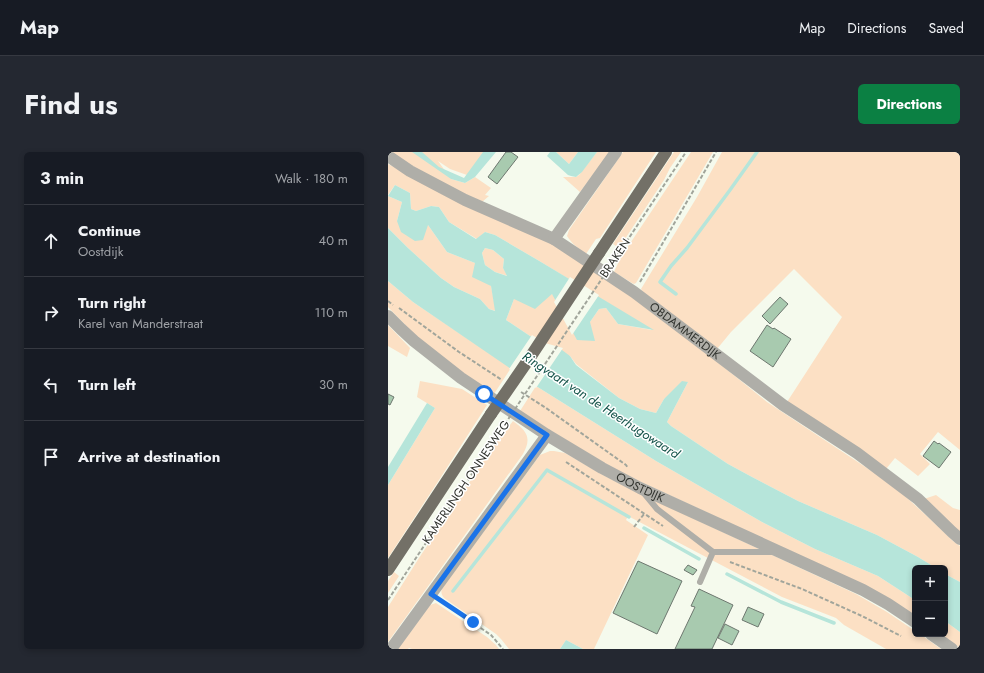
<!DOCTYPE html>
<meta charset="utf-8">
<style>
body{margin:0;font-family:Jost,sans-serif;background:#242831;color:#f1f3f6}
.controls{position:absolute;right:12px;bottom:12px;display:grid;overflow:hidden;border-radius:6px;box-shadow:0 2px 6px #0003}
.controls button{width:36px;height:36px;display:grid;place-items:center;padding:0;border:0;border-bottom:1px solid #363941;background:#171b24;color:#f1f3f6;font:20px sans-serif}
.stop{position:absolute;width:12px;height:12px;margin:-9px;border:3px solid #1a73e8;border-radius:50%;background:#fff}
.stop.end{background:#1a73e8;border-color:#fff;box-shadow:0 1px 4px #0008}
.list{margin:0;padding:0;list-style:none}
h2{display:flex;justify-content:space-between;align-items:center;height:52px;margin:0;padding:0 16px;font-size:17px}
h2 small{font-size:13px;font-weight:400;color:#9ea1a6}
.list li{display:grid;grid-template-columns:26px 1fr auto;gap:12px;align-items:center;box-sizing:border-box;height:72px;padding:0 16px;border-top:1px solid #363941}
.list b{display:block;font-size:15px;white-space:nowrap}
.list p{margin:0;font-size:13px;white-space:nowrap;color:#9ea1a6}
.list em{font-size:13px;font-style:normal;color:#9ea1a6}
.icon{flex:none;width:22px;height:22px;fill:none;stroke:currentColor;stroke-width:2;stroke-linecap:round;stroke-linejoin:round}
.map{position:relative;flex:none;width:572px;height:497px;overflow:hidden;border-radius:6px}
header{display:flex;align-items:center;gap:24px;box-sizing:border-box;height:56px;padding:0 20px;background:#171b24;border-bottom:1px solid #363941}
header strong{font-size:19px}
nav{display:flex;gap:22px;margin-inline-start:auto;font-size:14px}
.intro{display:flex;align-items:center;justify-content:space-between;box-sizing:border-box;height:96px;padding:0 24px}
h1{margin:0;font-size:28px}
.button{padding:10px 18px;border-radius:6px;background:#0b8043;color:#fff;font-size:14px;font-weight:700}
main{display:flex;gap:24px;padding:0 24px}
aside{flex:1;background:#171b24;border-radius:6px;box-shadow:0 2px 6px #0003}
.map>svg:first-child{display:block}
</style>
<header>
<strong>Map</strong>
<nav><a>Map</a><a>Directions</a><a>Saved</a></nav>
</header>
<div class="intro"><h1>Find us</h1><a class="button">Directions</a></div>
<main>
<aside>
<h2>3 min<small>Walk · 180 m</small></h2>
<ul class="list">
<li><svg class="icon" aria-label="ahead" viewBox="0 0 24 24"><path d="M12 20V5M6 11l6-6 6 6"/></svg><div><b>Continue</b><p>Oostdijk</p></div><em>40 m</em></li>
<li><svg class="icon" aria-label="right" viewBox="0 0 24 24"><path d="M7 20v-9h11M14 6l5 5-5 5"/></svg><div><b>Turn right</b><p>Karel van Manderstraat</p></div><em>110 m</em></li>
<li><svg class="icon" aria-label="left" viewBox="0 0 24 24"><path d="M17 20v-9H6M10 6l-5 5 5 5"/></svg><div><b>Turn left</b></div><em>30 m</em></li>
<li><svg class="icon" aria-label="arrive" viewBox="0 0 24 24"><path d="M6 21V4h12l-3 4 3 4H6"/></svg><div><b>Arrive at destination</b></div></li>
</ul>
</aside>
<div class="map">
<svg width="572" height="497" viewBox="0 0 572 497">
<rect width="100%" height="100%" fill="#f5faed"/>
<!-- green -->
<path fill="#fce0c4" d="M2,0h96l-19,23 -17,-6 -12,-8 13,18 14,4 10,-6 16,11 -6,7 4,1 -7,6 -52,-25z
M168,0h22l-9,12z
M209,0h13l-30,40 -17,-15h13l3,-2z
M235,0h33l-56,86 -4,1 -10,15c-8,-6 -14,-10 -19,-18l2,-6z
M286,0h7l-11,16 -6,12 -45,68 -6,-4z
M303,0h22l-77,131 -2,1 -2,-1 -18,-11 7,-15z
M334,0h238v298l-22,-18 -18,22 10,10 -12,12 -23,-18 -9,11 -99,-67 55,-85 -48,-48 -63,63 -14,17 -74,-57 -2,-3 56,-92z
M0,12l170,83 51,33 91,68 67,54 109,72 29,22 24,22 24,23 7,5v36l-15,-8v-6h-9l-18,-11 -41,-22 -79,-34 -46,-24 -24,-13 -57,-38 -4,-4 21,-40 -24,17 -8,14 -16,-4 -21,-11 -43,-34 -6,-8 -26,-12 -14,-8 -24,-16 8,-21 38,-5 38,28 9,-13 7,-1 12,16 34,6 -111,-68 -46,-27 -10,-3 -8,7 -28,-17 -10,-15 -8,-1 -15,5 -5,-2 -1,-16 -15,-8 -7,10z
M0,44l14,6 -5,19 31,4 19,27 28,11 16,23 5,25 -7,-2 -9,-10 -26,-12 -13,-9 -33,-30 -20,-20z
M97,96l8,2 11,9 -1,9 5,8 -13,-4 -10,-7 -3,-12z
M0,129l25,21 98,66 -17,26 -26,-16 -53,-43 -27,-28z
M0,173l22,23 -3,9 -19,-11z
M32,229l42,8 25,16 -48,75 -51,78v-73l47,-77 -18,-11z
M148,234l120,75 106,61 53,27 63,27 37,24v15l-125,-64 -164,-76 -48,-27 -58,-37z
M125,269c14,10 19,17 10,33l-135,188v-35l31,-49 76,-114z
M162,299h4l11,2 38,22 40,20 213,99 31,18 28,19v3h5l21,15h-55l-42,-24 -8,-7 -54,-21 -154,-81 -2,4 22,15 -54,114h-11l-17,-9 -6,9h-51l-8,-10 -5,-5 -52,-36c-3,-4 -3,-6 -2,-10l98,-133z
M548,343l17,13 7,2v24l-36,-35z
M6,420l5,4 -11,17v-12z
M48,451l51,34 9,8 3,4h-87l-3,-1 -1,1h-10l32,-44z
M557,469l15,11v16l-19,-14h4z"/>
<!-- water -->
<path fill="#b6e5da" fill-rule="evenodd" d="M24,0h10l17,15 25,11 19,-26h13l-21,25 -10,6 -14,-4z
M162,0h6l13,12 9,-12h19l-15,20 -6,5 -5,-1 -3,-1 -21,-19z
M7,33l15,8 1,16 5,2 15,-5 8,1 10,15 27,17 9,-7 10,3 46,27 113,68 -36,-6 -12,-16 -7,1 -9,13 5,19 -18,-1 -25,-46 -17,15 -21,-10 -8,21 24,16 14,8 18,6 8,6 6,9 43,33 21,11 16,4 8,-14 18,-18 6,1 -21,40 4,4 57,38 24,13 46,24 79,34 41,22 18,11h-21v32l-37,-24 -63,-27 -53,-27 -106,-61 -120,-75 -123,-84 -25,-21v-53l20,20 33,30 13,9 26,12 9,10 6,2 -4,-25 -19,-9 3,-14 -28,-11 -19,-27 -5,15 -8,1 -14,-9 -4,-11 5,-19 -14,-6zM97,96l8,2 11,9 -1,9 4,8 -12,-4 -10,-7 -3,-12z
M39,251l8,5 -47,77v-18z
M557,422l15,8v50l-15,-11z
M178,488l17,9h-23z"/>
<!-- pier -->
<path fill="#f5faed" d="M182,125l29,18 -27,40 -18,-33z
M144,183l13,8 18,5 -27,40 -27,-19z"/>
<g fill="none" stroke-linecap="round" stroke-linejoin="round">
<!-- stream -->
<path stroke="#b6e5da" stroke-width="3.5" d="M288,142l-16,-12 11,-16 16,-18 43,-58 27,-38
M256,376l55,31
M339,422l54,28 53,21
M65,439l94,-121 82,47"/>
</g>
<!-- building -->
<path fill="#a8caaf" stroke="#6d776f" d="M118,0h5l7,5 -21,27 -9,-7z
M392,145l8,7 -18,20 -8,-8z
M379,173l6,4 1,-1 17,11 -18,28 -23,-16z
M0,242l6,3 -4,8 -2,-1z
M546,289l4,3 1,-1 12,9 -12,16 -16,-12z
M250,409l44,20 -25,53 -44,-21z
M300,413l9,5 -4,5 -9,-5z
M311,437l34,16 -21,44h-37l20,-42 -4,-1z
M360,455l16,7 -6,13 -16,-7z
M337,472l14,7 -7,14 -14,-7z"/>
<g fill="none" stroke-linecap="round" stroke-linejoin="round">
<!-- path -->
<path stroke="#a1a59b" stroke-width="2" stroke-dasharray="4 2" stroke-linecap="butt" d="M225,110l73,-110
M252,130l76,-130
M0,149l5,4
M11,156l60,44 43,28
M133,240l25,16 80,57 2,3
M178,310l97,64
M246,375l10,-13
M342,410l72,27 60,27 39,20
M0,448l117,-176
M53,449l50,34 12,14"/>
<!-- lane -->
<path stroke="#afaea8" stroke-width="6" d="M255,340l14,17 56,43 -13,30
M325,400h61"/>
<!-- street -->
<g stroke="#afaea8" stroke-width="12">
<path id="s1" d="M0,4l22,15 55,29 89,39 80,53 149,113 74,48 61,46 34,33 8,7"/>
<path d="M166,87l62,-87"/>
<path id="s2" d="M0,164l13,13 13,12 47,37 86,57 55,33 38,20 223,102 25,14 27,18"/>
<path d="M543,482l21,15"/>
<path d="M3,497l156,-214"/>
</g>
<!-- primary -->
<path stroke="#737067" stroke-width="12" d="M211,101l67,-101
M0,418l103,-156"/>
<!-- path-bridge -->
<path stroke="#a1a59b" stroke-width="2" stroke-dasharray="4 2" stroke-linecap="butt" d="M117,272l108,-162"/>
<!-- primary-bridge -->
<path stroke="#737067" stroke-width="12" d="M103,262l40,-58 68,-103"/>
</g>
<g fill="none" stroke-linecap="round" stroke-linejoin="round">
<!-- route -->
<path stroke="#1a73e8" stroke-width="5" d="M85,470l-42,-28 116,-159 -63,-41"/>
</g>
<g text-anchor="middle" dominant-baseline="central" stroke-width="3" stroke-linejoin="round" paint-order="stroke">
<!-- street labels -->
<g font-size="12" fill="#31332e" stroke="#fff">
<text transform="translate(227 106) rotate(-56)">BRAKEN</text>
<text stroke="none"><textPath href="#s1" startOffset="346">OBDAMMERDIJK</textPath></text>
<text transform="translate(78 330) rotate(-56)">KAMERLINGH ONNESWEG</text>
<text stroke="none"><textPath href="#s2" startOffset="306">OOSTDIJK</textPath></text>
</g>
<!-- water labels -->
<g font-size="13" font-style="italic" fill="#17564c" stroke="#fff">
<text transform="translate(213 253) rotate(33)">Ringvaart van de Heerhugowaard</text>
</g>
</g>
</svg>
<div class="controls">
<button>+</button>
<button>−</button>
</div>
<div class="stop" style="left:96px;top:242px"></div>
<div class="stop end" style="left:85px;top:470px"></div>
</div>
</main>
